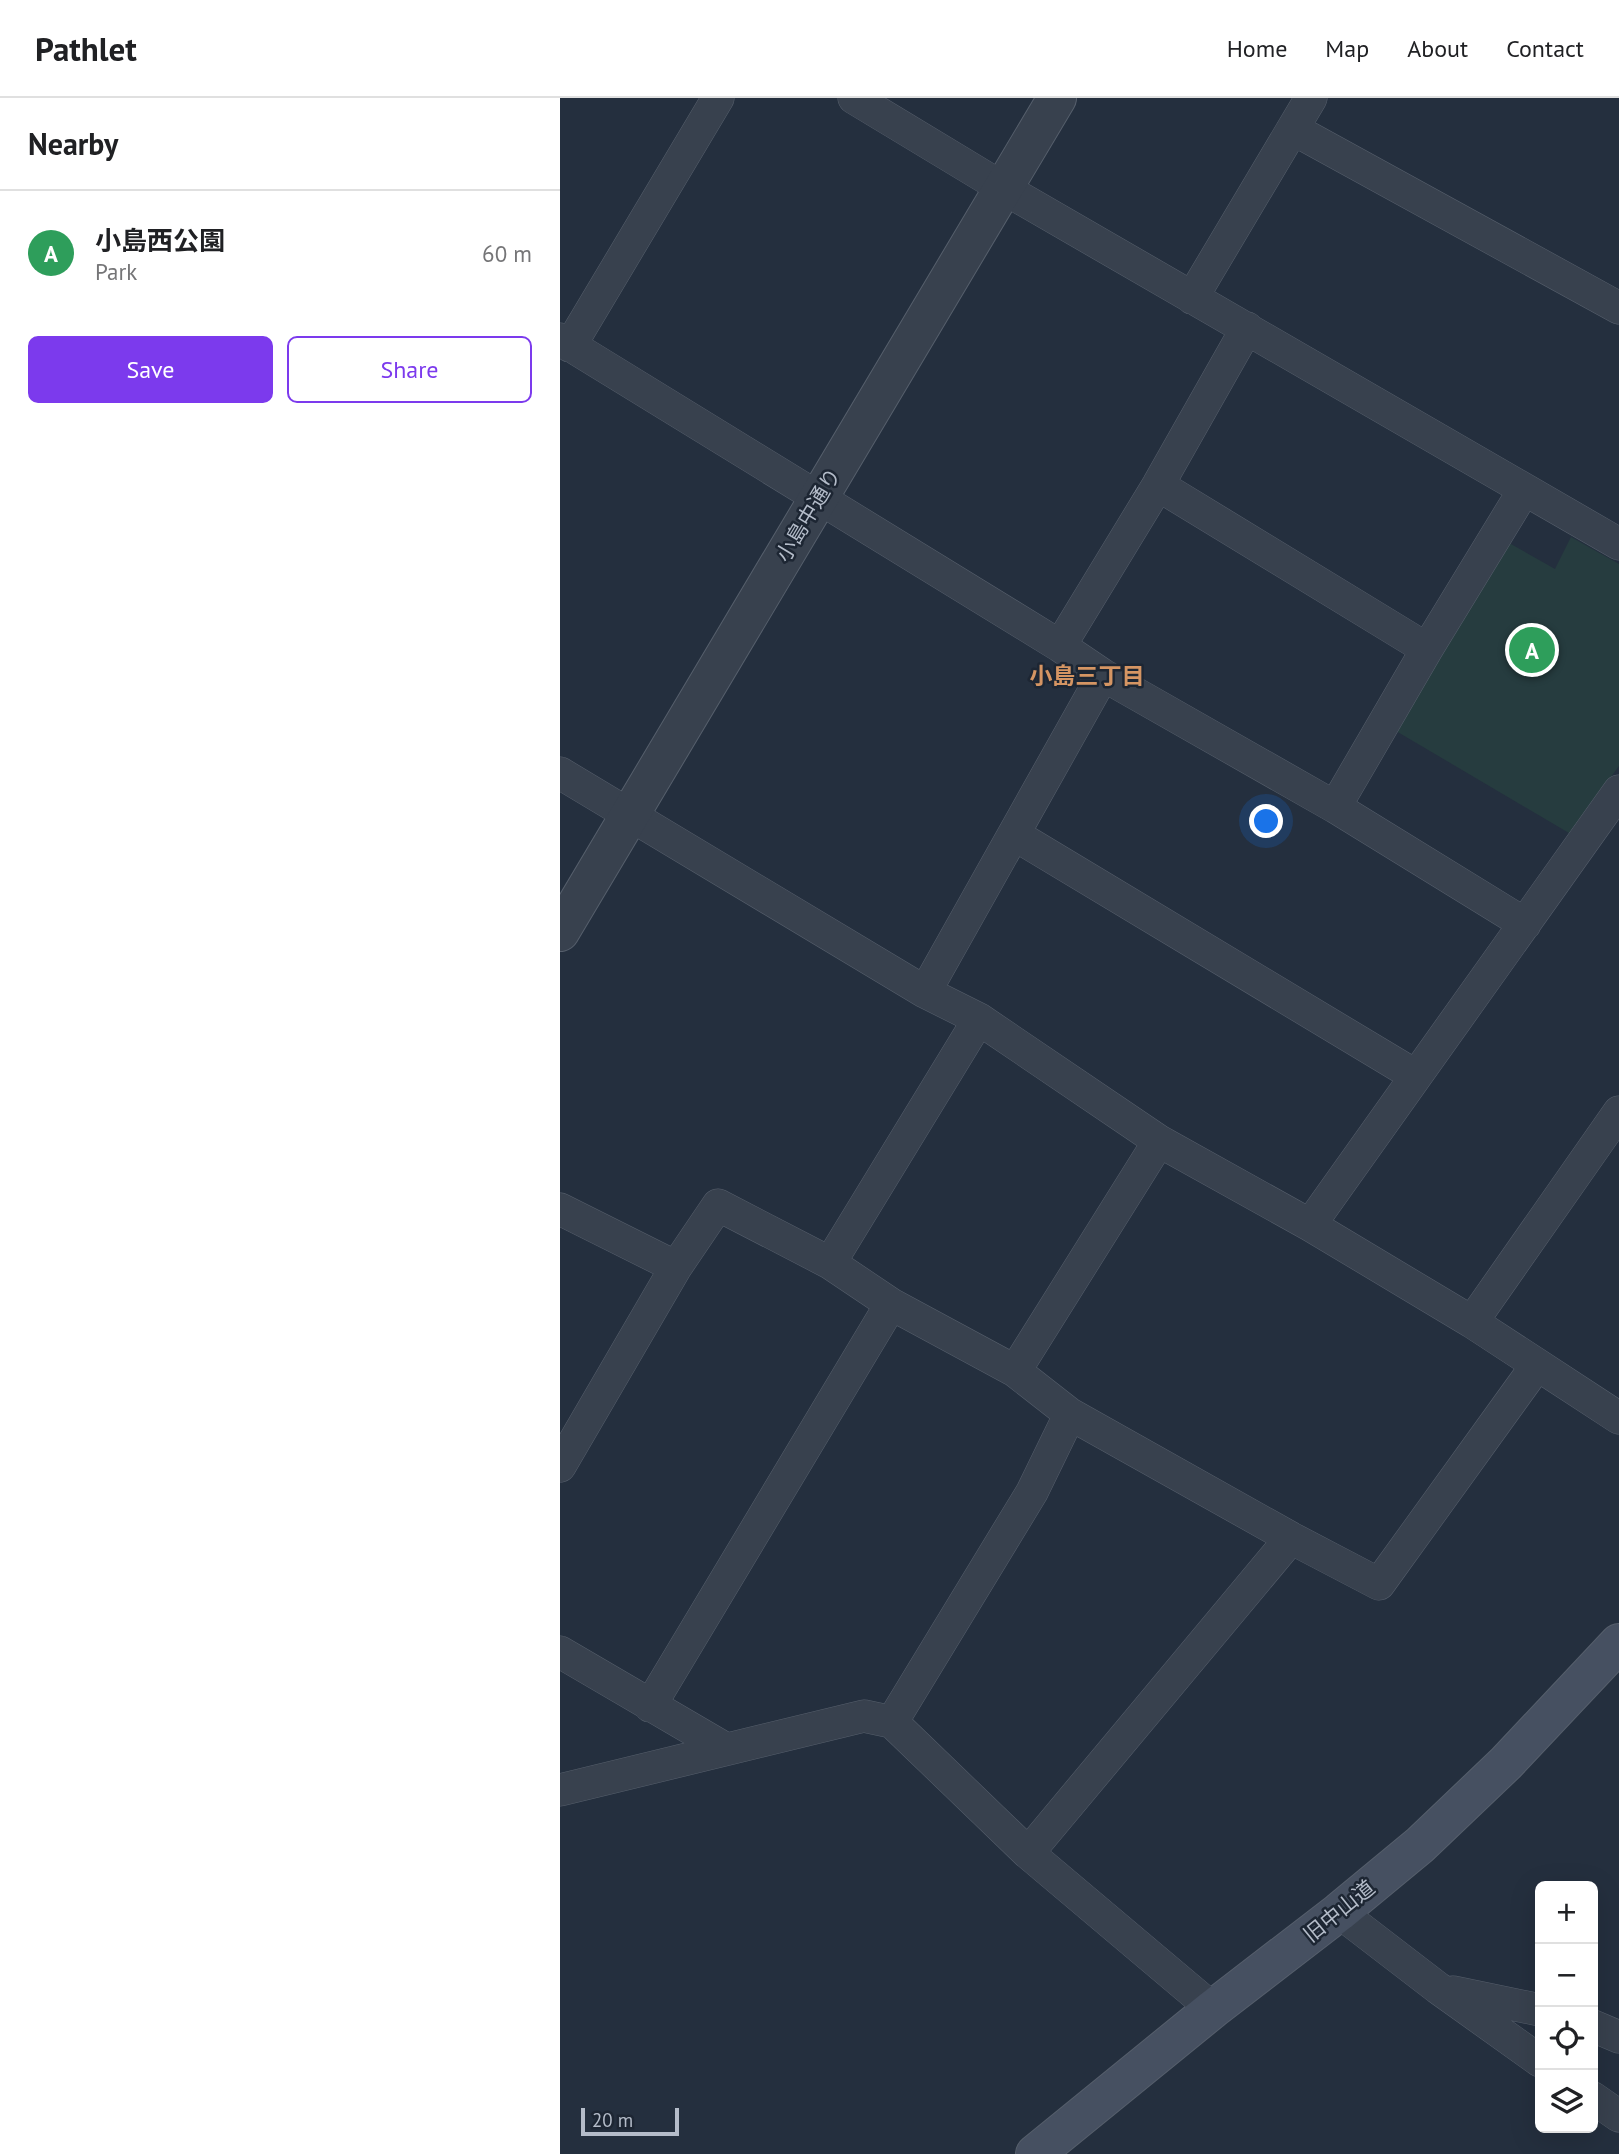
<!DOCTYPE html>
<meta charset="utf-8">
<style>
body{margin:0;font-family:"PT Sans","Noto Sans JP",sans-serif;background:#f6f6f6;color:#202124}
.controls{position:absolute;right:21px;bottom:21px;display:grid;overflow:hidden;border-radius:10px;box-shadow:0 7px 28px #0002}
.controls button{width:63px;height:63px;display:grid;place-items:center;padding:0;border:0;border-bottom:2px solid #e0e0e0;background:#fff;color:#202124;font:35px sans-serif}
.scale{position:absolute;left:21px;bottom:18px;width:98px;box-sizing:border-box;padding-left:7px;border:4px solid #b4bcc9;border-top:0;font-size:19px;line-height:24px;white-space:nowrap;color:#b4bcc9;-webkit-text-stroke:5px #1d2633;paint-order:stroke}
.you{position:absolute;left:707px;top:724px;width:24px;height:24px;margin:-18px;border:5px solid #fff;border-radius:50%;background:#1a73e8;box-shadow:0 0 0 10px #1a73e833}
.badge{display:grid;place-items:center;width:46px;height:46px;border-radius:50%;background:#7c3aed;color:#fff;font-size:23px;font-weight:700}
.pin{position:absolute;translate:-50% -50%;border:4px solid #fff;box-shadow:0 2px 7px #0006}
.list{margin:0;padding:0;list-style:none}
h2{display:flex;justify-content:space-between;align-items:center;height:91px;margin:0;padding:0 28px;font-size:30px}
h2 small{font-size:23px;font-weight:400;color:#757577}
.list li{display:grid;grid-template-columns:46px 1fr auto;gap:21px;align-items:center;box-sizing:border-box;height:126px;padding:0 28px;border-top:2px solid #e0e0e0}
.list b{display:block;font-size:26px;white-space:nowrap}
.list p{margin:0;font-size:23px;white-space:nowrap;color:#757577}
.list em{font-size:23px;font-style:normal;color:#757577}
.actions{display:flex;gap:14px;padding:21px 28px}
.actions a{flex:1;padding:16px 0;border:2px solid #7c3aed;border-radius:10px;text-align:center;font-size:24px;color:#7c3aed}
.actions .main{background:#7c3aed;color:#fff}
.icon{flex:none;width:38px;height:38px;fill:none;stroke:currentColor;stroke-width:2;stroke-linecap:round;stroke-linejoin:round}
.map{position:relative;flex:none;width:1059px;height:2056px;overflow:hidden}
header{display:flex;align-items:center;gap:42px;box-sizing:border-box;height:98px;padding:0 35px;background:#fff;border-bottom:2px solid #e0e0e0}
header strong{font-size:33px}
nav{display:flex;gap:38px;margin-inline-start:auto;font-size:24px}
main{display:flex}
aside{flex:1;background:#fff}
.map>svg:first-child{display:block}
</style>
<header>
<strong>Pathlet</strong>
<nav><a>Home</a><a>Map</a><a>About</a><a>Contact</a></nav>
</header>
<main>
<aside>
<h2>Nearby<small></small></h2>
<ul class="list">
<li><span class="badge" style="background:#2e9e5b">A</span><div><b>小島西公園</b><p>Park</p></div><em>60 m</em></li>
</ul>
<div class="actions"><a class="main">Save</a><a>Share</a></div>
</aside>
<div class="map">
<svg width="1059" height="2056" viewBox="0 0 1059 2056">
<rect width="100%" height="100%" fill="#242f3e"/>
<!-- green -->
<path fill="#263c3f" d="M1011,439l48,27v202l-50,67 -173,-102 113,-188 46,26z"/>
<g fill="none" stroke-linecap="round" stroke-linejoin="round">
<!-- minor casing -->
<g stroke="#565f6c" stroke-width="33">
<path id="minor" d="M294,0l149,90 616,356
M733,31l326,179
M632,200l119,-200
M0,241l500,307 43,29 232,132 190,117
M10,248l148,-248
M598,387l269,164
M500,548l98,-161 89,-157
M0,675l365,219 54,27 180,122 151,84 162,97 147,96
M775,709l92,-158 97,-159
M455,737l401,241
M365,894l178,-317
M0,1111l116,58
M750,1127l309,-434
M270,1165l149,-244
M912,1224l147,-210
M455,1273l144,-230
M0,1368l116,-199 42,-62 112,58 61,41 124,67 55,43 221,124 88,46 158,-219
M0,1554l166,97
M90,1608l241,-402
M332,1624l140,-230 38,-78
M0,1692l304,-74 28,6 136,131 185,156
M468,1755l263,-315
M779,1814l99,76 102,73
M893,1894l87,18
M1033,1928l26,11
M1033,2000l26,18"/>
</g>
<!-- tertiary casing -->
<g stroke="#565f6c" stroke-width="40">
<path id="tertiary" d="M0,834l497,-834"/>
</g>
<!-- secondary casing -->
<g stroke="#565f6c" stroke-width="40">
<path id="secondary" d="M475,2056l178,-145 126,-97 81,-67 86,-82 113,-120"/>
</g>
<!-- minor -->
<use href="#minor" stroke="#38414e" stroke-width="32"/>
<!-- tertiary -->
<use href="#tertiary" stroke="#38414e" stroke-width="38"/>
<!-- secondary -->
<use href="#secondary" stroke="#465061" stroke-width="38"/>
</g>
<g text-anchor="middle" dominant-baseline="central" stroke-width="5" stroke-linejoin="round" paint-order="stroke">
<!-- street labels -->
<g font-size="21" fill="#b4bcc9" stroke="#1d2633">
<text transform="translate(248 417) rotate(-59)">小島中通り</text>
<text transform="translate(779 1813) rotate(-39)">旧中山道</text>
</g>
<!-- neighbourhood labels -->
<g font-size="23" font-weight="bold" fill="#d59563" stroke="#1d2633">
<text x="527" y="577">小島三丁目</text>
</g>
</g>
</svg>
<div class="controls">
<button>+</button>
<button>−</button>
<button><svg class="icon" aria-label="locate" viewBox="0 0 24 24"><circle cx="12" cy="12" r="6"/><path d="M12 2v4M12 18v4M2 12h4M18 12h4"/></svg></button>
<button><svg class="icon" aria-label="layers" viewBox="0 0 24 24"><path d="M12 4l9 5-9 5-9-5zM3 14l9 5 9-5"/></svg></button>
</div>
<div class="scale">20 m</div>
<div class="you"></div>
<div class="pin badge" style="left:972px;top:552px;background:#2e9e5b">A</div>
</div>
</main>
